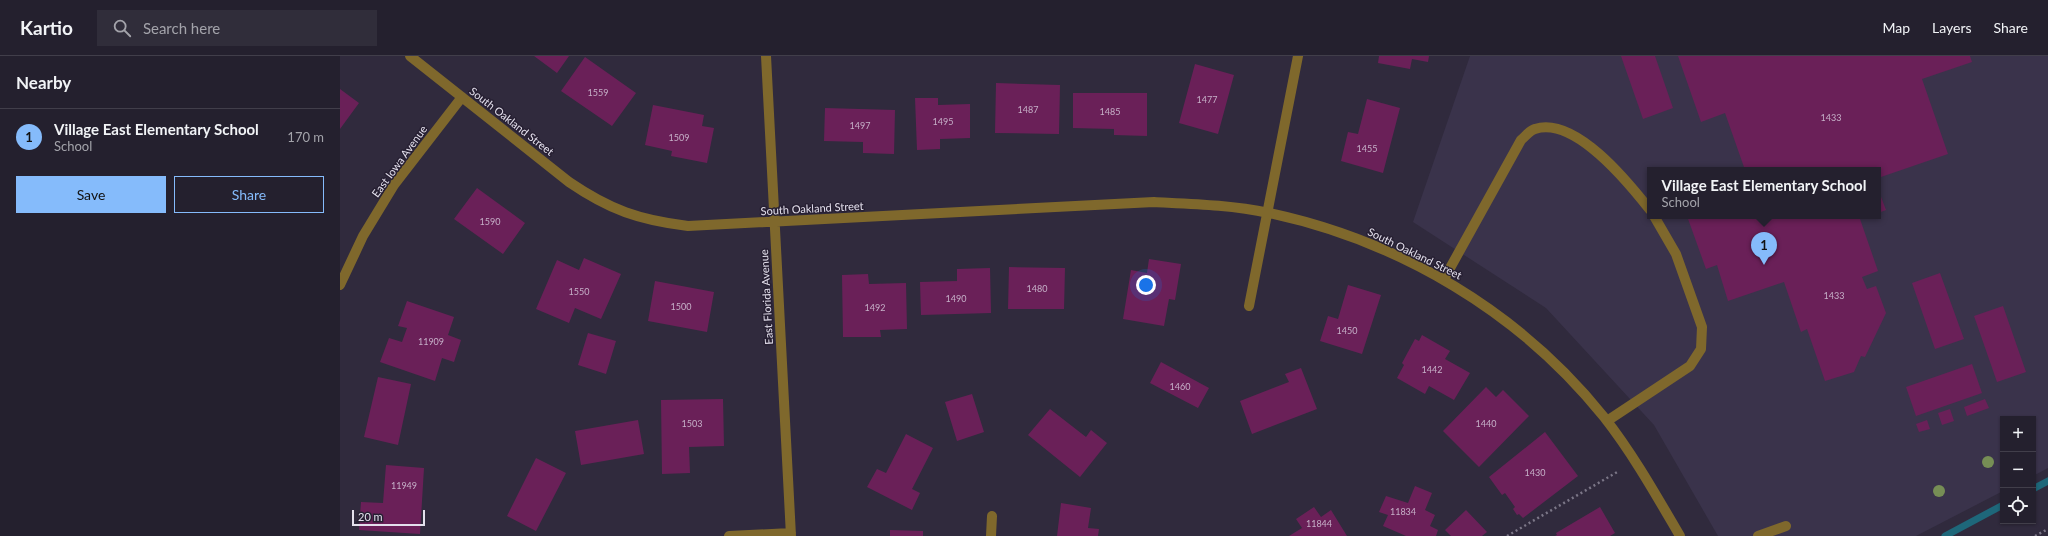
<!DOCTYPE html>
<meta charset="utf-8">
<style>
body{margin:0;font-family:Lato,sans-serif;background:#302d3a;color:#f1f3f6}
.controls{position:absolute;right:12px;bottom:12px;display:grid;overflow:hidden;border-radius:0px;box-shadow:0 1px 3px #0004}
.controls button{width:36px;height:36px;display:grid;place-items:center;padding:0;border:0;border-bottom:1px solid #413e4a;background:#24202e;color:#f1f3f6;font:20px sans-serif}
.scale{position:absolute;left:12px;bottom:10px;width:73px;box-sizing:border-box;padding-left:4px;border:2px solid #e4e0ed;border-top:0;font-size:11px;line-height:14px;white-space:nowrap;color:#e4e0ed;-webkit-text-stroke:3px #272033;paint-order:stroke}
.you{position:absolute;left:806px;top:229px;width:14px;height:14px;margin:-10px;border:3px solid #fff;border-radius:50%;background:#1a73e8;box-shadow:0 0 0 6px #1a73e833}
.badge{display:grid;place-items:center;width:26px;height:26px;border-radius:50%;background:#85bbfb;color:#111;font-size:13px;font-weight:700}
.pin{position:absolute;translate:-50% -33px;filter:drop-shadow(0 1px 2px #0008)}
.pin::after{content:'';position:absolute;top:21px;width:14px;height:12px;background:inherit;clip-path:polygon(0 0,100% 0,50% 100%)}
.popup{position:absolute;left:1307px;top:111px;width:234px;height:52px;box-sizing:border-box;display:grid;place-content:center;border-radius:0px;background:#24202e;filter:drop-shadow(0 1px 3px #0005);font-size:13px;white-space:nowrap;color:#a3a3aa}
.popup b{font-size:15px;color:#f1f3f6}
.popup::after{content:'';position:absolute;left:50%;top:100%;margin-left:-8px;border:8px solid transparent;border-top-color:#24202e}
.list{margin:0;padding:0;list-style:none}
h2{display:flex;justify-content:space-between;align-items:center;height:52px;margin:0;padding:0 16px;font-size:17px}
h2 small{font-size:13px;font-weight:400;color:#a3a3aa}
.list li{display:grid;grid-template-columns:26px 1fr auto;gap:12px;align-items:center;box-sizing:border-box;height:56px;padding:0 16px;border-top:1px solid #413e4a}
.list b{display:block;font-size:15px;white-space:nowrap}
.list p{margin:0;font-size:13px;white-space:nowrap;color:#a3a3aa}
.list em{font-size:13px;font-style:normal;color:#a3a3aa}
.actions{display:flex;gap:8px;padding:12px 16px}
.actions a{flex:1;padding:9px 0;border:1px solid #85bbfb;border-radius:0px;text-align:center;font-size:14px;color:#85bbfb}
.actions .main{background:#85bbfb;color:#111}
.icon{flex:none;width:22px;height:22px;fill:none;stroke:currentColor;stroke-width:2;stroke-linecap:round;stroke-linejoin:round}
.map{position:relative;flex:none;width:1708px;height:480px;overflow:hidden}
header{display:flex;align-items:center;gap:24px;box-sizing:border-box;height:56px;padding:0 20px;background:#24202e;border-bottom:1px solid #413e4a}
header strong{font-size:19px}
nav{display:flex;gap:22px;margin-inline-start:auto;font-size:14px}
.search{width:280px;height:36px;background:#302d3a;display:flex;align-items:center;gap:10px;box-sizing:border-box;padding:0 14px;border-radius:0px;color:#a3a3aa;font-size:15px}
main{display:flex}
aside{flex:1;background:#24202e}
.map>svg:first-child{display:block}
</style>
<header>
<strong>Kartio</strong>
<div class="search"><svg class="icon" aria-label="search" viewBox="0 0 24 24"><circle cx="10" cy="10" r="6"/><path d="M15 15l6 6"/></svg>Search here</div>
<nav><a>Map</a><a>Layers</a><a>Share</a></nav>
</header>
<main>
<aside>
<h2>Nearby<small></small></h2>
<ul class="list">
<li><span class="badge">1</span><div><b>Village East Elementary School</b><p>School</p></div><em>170 m</em></li>
</ul>
<div class="actions"><a class="main">Save</a><a>Share</a></div>
</aside>
<div class="map">
<svg width="1708" height="480" viewBox="0 0 1708 480">
<rect width="100%" height="100%" fill="#302a3d"/>
<!-- built -->
<path fill="#3a334b" fill-rule="evenodd" d="M1130,0h578v412l-15,8v-57h-30v72l-87,45h-198l-64,-111 -108,-117 -133,-86zM1310,114h228v46h-228z"/>
<g fill="none" stroke-linecap="round" stroke-linejoin="round">
<!-- stream -->
<path stroke="#1e677a" stroke-width="7" d="M1693,433l15,-8
M1605,480l58,-31"/>
</g>
<!-- building -->
<path fill="#6a2058" d="M194,0h35l-12,17z
M1039,0h50l-1,6 -16,-3 -2,10 -32,-6z
M1281,0h34l18,52 -30,11z
M1338,0h292l2,6 -50,17 26,75 -70,24v-8h-133l-20,-57 -24,9z
M245,1l51,36 -24,33 -51,-35z
M855,8l39,11 -16,59 -39,-11z
M656,27l64,2 -1,49 -64,-1z
M0,33l19,14 -19,26z
M733,37h74v43l-33,-1v-6l-41,-1z
M575,42h23v7l32,-1v34l-30,1v10l-23,1z
M1027,43l33,9 -17,65 -42,-12 7,-29 10,2z
M313,49l51,10 -2,11 12,2 -7,35 -36,-7 1,-5 -27,-6z
M485,52l70,2 -1,44 -31,-1v-11l-39,-1z
M137,132l48,35 -22,31 -49,-35z
M1538,133l8,21 -8,3z
M1347,160h180l-7,3 18,52 -16,6 5,12 9,-3 10,27 -21,44 -4,-1 -7,16 -29,9 -18,-52 -6,3 -17,-50 -56,19 -11,-36 -11,4z
M244,202l37,16 -20,45 -26,-11 -6,15 -33,-14 21,-49 22,10z
M809,203l32,5 -6,36 -6,-1 -5,27 -41,-7 8,-49 16,3z
M669,211l56,1 -1,41h-56z
M650,212l1,45 -70,2 -1,-33 37,-1v-12z
M1600,217l24,66 -29,10 -23,-66z
M528,218l1,10 37,-1 1,46 -27,1 1,7h-38l-1,-62z
M315,225l59,11 -7,40 -59,-11z
M1008,229l33,10 -19,59 -42,-13 8,-25 10,3z
M67,245l47,16 -6,18 13,5 -7,22 -12,-4 -7,23 -55,-19 9,-24 13,4 5,-14 -9,-2z
M1663,250l23,66 -29,10 -23,-66z
M248,277l28,8 -10,33 -28,-9z
M1082,279l28,16 -5,8 25,14 -16,27 -25,-14 -4,8 -28,-16 7,-13 -2,-2 13,-24 4,2z
M821,306l48,26 -11,20 -48,-25z
M1632,308l10,29 -66,23 -10,-29z
M961,312l16,41 -65,25 -12,-33 49,-19 -4,-8z
M38,321l33,7 -13,61 -34,-8z
M1146,331l10,10 7,-7 26,26 -50,51 -36,-36z
M632,338l12,38 -27,9 -12,-39z
M383,343l1,47 -35,1 1,26 -28,1 -1,-74z
M1645,343l4,9 -22,8 -3,-9z
M710,353l36,28 5,-7 16,13 -27,34 -52,-42z
M1610,353l4,12 -12,4 -4,-12z
M298,364l6,34 -63,11 -6,-34z
M1587,364l3,9 -11,3 -3,-8z
M1205,376l33,44 -55,42 -4,-4 -2,1 -4,-6 2,-2 -10,-14 -3,2 -13,-18z
M566,378l27,14 -21,41 8,4 -8,17 -45,-23 10,-18 9,4z
M196,402l30,15 -30,58 -29,-15z
M46,409l38,3 -4,66 -61,-4 2,-28 22,1z
M1075,430l17,7 -7,17 10,5 -5,11 8,4 -2,6h-30l-23,-10 5,-11 -9,-3 7,-16 22,7z
M721,447l30,5 -3,20 11,1 -1,7h-41z
M974,451l7,10 10,-7 16,26h-58l13,-8 -6,-9z
M1260,451l15,26 -5,3h-55l2,-1 -1,-2z
M1126,454l21,22 -5,4h-31l-6,-6z
M550,474l33,1v5h-33z"/>
<g fill="none" stroke-linecap="round" stroke-linejoin="round">
<!-- path -->
<path stroke="#7c7788" stroke-width="2.5" stroke-dasharray="2 3" stroke-linecap="butt" d="M1167,480l112,-65
M1695,480l13,-7"/>
<!-- minor -->
<path stroke="#7f682c" stroke-width="10" d="M70,0l159,126c41,28 70,38 119,44l466,-24c39,2 77,3 115,11 131,28 251,99 335,204 29,37 52,78 76,119
M426,0l25,480
M1104,223l77,-139c4,-3 9,-10 14,-11 40,-13 93,53 115,81
M0,229l23,-49 31,-51 68,-88
M909,250l49,-250
M1267,365l83,-55 11,-17 1,-22 -26,-73 -22,-38
M389,480l62,-3
M651,480l1,-20
M1418,480l28,-10"/>
</g>
<!-- trees -->
<g fill="#768e55">
<circle cx="1648" cy="406" r="6"/>
<circle cx="1599" cy="435" r="6"/>
</g>
<g text-anchor="middle" dominant-baseline="central" stroke-width="3" stroke-linejoin="round" paint-order="stroke">
<!-- number labels -->
<g font-size="9" fill="#c6b0c8">
<text x="258" y="36">1559</text>
<text x="867" y="43">1477</text>
<text x="688" y="53">1487</text>
<text x="770" y="55">1485</text>
<text x="1491" y="61">1433</text>
<text x="603" y="65">1495</text>
<text x="520" y="69">1497</text>
<text x="339" y="81">1509</text>
<text x="1027" y="92">1455</text>
<text x="150" y="165">1590</text>
<text x="697" y="232">1480</text>
<text x="239" y="235">1550</text>
<text x="1494" y="239">1433</text>
<text x="616" y="242">1490</text>
<text x="341" y="250">1500</text>
<text x="535" y="251">1492</text>
<text x="1007" y="274">1450</text>
<text x="91" y="285">11909</text>
<text x="1092" y="313">1442</text>
<text x="840" y="330">1460</text>
<text x="352" y="367">1503</text>
<text x="1146" y="367">1440</text>
<text x="1195" y="416">1430</text>
<text x="64" y="429">11949</text>
<text x="1063" y="455">11834</text>
<text x="979" y="467">11844</text>
</g>
<!-- street labels -->
<g font-size="11" fill="#e4e0ed" stroke="#272033">
<text transform="translate(172 65) rotate(38)">South Oakland Street</text>
<text transform="translate(59 105) rotate(-54)">East Iowa Avenue</text>
<text transform="translate(472 152) rotate(-3)">South Oakland Street</text>
<text transform="translate(1075 197) rotate(26)">South Oakland Street</text>
<text transform="translate(426 241) rotate(-93)">East Florida Avenue</text>
</g>
</g>
</svg>
<div class="controls">
<button>+</button>
<button>−</button>
<button><svg class="icon" aria-label="locate" viewBox="0 0 24 24"><circle cx="12" cy="12" r="6"/><path d="M12 2v4M12 18v4M2 12h4M18 12h4"/></svg></button>
</div>
<div class="scale">20 m</div>
<div class="you"></div>
<div class="pin badge" style="left:1424px;top:209px">1</div>
<div class="popup"><b>Village East Elementary School</b>School</div>
</div>
</main>
